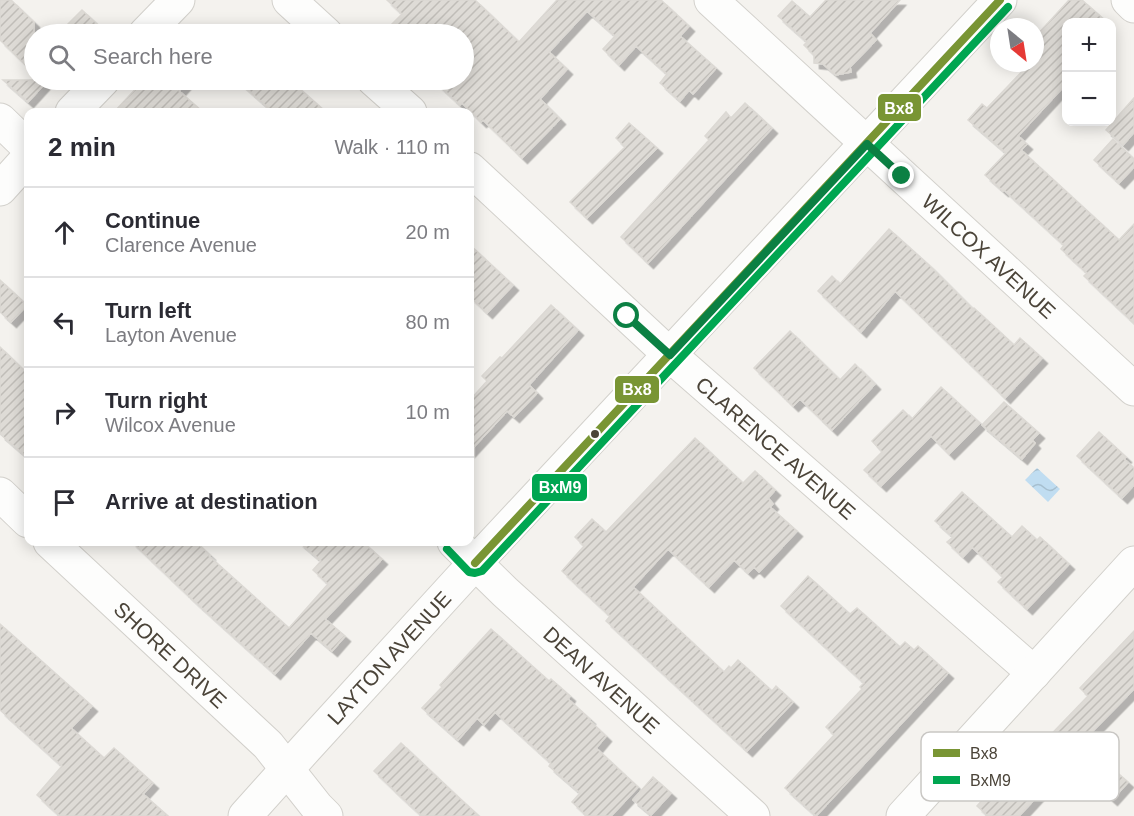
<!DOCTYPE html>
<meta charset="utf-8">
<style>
body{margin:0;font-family:Arial,sans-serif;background:#f7f7f7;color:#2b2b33}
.controls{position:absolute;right:18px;top:18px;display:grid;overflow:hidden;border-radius:12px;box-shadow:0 3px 15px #0003}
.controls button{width:54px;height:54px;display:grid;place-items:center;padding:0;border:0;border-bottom:2px solid #e1e1e2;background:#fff;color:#2b2b33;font:30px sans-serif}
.compass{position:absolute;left:990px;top:18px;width:54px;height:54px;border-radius:50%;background:#fff;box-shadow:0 3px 15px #0003;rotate:150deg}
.stop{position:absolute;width:18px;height:18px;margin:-14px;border:4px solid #0b8043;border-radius:50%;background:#fff}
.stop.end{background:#0b8043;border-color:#fff;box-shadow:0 2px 6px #0008}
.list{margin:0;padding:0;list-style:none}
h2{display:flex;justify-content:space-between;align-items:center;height:78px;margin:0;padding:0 24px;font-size:26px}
h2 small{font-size:20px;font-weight:400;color:#7c7c81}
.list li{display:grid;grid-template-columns:39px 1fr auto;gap:18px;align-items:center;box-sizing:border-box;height:90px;padding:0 24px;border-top:2px solid #e1e1e2}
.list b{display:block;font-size:22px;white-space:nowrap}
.list p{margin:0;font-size:20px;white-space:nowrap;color:#7c7c81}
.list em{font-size:20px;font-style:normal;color:#7c7c81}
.icon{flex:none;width:33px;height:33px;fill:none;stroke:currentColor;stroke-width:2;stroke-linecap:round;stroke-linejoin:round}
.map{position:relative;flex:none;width:1134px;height:816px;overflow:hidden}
.search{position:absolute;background:#fff;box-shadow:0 3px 15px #0003;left:24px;top:24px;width:450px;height:66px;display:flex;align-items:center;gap:15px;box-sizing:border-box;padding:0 21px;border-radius:33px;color:#7c7c81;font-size:22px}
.panel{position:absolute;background:#fff;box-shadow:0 3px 15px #0003;left:24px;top:108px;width:450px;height:438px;border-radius:12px}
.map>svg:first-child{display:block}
</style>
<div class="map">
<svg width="1134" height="816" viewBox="0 0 1134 816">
<defs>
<pattern id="water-waves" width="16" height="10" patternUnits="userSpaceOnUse" patternTransform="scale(1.5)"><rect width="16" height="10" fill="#c0ddf1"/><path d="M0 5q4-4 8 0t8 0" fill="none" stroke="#a6bfcf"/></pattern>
<pattern id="building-hatch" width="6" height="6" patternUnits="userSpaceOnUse" patternTransform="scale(1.5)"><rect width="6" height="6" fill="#dedbd6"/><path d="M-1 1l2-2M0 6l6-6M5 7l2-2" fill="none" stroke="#c0bdb8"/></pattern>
<filter id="shadow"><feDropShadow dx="5.5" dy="5.5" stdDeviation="0" flood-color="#0004"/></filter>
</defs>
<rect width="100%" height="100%" fill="#f4f2ee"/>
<!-- water -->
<path fill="url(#water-waves)" d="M1037,468l23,21 -12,13 -23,-22z"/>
<!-- building -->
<path fill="url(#building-hatch)" stroke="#dcd9d4" stroke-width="1.5" filter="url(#shadow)" d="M0,0h11l23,22v51l-34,-33z
M387,0h88l44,42 38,-42h104l28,26 -9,10 36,32 -23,26 -4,-4 -9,11 -20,-18 7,-9 -31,-28 -17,19 -16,-16 12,-13 -28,-25 -38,41 18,17 -27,30 20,20 -38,39 -39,-38 -2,2 -19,-19 -2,2 -27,-25h31v-46h-82l20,-20z
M826,0h74l-30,33 6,7 -26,27 1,5 -15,3 -13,-11 -9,-1v-8l-10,-10 3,-3 -29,-26 14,-15 18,16z
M1069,0h13l25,22h-41v62l-48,52 9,8 -6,6 98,90 15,-16v99l-50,-47 3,-3 -26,-24 3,-4 -60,-55 -1,1 -18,-16 21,-22 -38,-33 14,-16 5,4 43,-45h5v-26z
M82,10l26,24h-50z
M3,80h45l-20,22z
M144,80h45l-10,11 24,21h-89z
M237,80h53l36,32h-53z
M1134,98v34l-11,13 -17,-15z
M745,103l27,25 -124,135 -27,-26 88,-97 -4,-4 21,-24 5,6z
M629,123l28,25 -70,70 -17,-16 55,-55 -9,-9z
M1113,139l21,20v8l-15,16 -25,-23z
M889,229l40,36 44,44 1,-1 40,37 6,-7 22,20 -37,40 -110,-107 -34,41 -43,-41 14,-15 8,8z
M470,245l43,40 -26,28 -17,-16z
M0,280l27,25 -16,17 -11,-10z
M551,305l27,25 -49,55 8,8 -23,24 -7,-6 -37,40v-51l17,-19 -5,-5 18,-19 2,1z
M790,331l50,49 15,-16 20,20 -43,46 -32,-31 -7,7 -39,-38z
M0,347l28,27v84l-28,-24z
M941,387l39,36 -31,31 -18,-18 -50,50 -17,-16 18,-18 -10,-11 31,-31 9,9z
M1004,402l35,31 -7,7 3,3 -13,16 -40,-34z
M1099,432l27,25 -2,2 10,9v17l-12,13 -45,-42z
M695,438l48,45 12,-12 20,19 -7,8 5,6 -3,3 27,24 -38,41 -5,-5 -6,6 -14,-13 -25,27 -41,-38 -35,38 91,85 5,-6 2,2 7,-8 34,31 4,-5 17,16 -46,49 -141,-130 4,-5 -48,-45 22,-25 -9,-9 17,-18 14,13z
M962,492l50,45 10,-11 15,14 3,-3 29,27 -42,45 -29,-27 5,-5 -31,-30 -9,10 -16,-15 6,-5 -18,-16z
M132,542h64l14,13 -1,1 80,72 39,-44 -15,-14 8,-9 -22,-19h64l19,17 -57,60 20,17 -13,15 -21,-18 -36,41 -81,-73z
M808,576l42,38 7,-6 43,39 5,-5 9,8 4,-4 30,27 -132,143 -31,-28 49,-53 -8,-8 36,-38 -2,-2 4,-4 -83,-77z
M0,624l92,82 -21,22 33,30 10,-10 39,35 -10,11 25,22h-108l-23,-21 25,-29 -62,-56z
M491,629l58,52 2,-2 19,17 -2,3 22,20 -1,1 17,16 -10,12 42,39 -27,29h-24l-15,-14 8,-9 -31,-27 2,-3 -56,-51 -11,13 -7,-7 -19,22 -36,-32 20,-21 -2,-2z
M1134,631v58l-52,53 46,40 -16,18 -43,-38 -50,54h-31l-11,-10 53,-59 5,4 53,-55 -8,-8z
M401,743l54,51 24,22h-57l-24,-22 -24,-23z
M653,777l18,16 -20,22 -18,-15z"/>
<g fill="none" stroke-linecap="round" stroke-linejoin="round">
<!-- minor casing -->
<g stroke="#d2d0cb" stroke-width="35">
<g id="minor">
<path d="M289,0l37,34"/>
<path id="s1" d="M711,0l423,389"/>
<path d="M1128,0l6,6"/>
<path d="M145,34l33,-34"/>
<path d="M374,80l36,32"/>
<path d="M72,112l31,-32"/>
<path d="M0,120l28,27"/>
<path id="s2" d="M470,169l200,186 364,318"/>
<path d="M0,189l28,-31"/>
<path d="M0,494l28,27"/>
<path id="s3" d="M50,542l218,203 49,62 9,9"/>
<path id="s4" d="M454,542l51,50 248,224"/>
<path id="s5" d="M245,816l61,-68 169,-185 525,-563"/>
<path d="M903,816l231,-253"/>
</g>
</g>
<!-- minor -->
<use href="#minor" stroke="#fdfdfc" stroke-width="33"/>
<!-- bus-1 casing -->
<g stroke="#fff" stroke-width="12">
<path id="bus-1" d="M475,563l525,-563"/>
</g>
<!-- bus-2 casing -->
<g stroke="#fff" stroke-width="12">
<path id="bus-2" d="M447,549l22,23 6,1 7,-2 526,-564"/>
</g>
<!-- bus-1 -->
<use href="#bus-1" stroke="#799534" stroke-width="8"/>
<!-- bus-2 -->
<use href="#bus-2" stroke="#00a651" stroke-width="8"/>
</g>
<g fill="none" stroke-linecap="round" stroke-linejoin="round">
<!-- route -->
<path stroke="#0b8043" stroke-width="8" d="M627,316l43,39 197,-211 35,32"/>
</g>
<!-- markers -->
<circle fill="#4b4439" stroke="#fff" stroke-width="2" cx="595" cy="434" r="5"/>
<g text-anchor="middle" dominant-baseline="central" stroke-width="6" stroke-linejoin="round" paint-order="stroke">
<!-- street labels -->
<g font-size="21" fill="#4b4439" stroke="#fff">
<text stroke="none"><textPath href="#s1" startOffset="378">WILCOX AVENUE</textPath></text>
<text stroke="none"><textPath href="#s2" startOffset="414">CLARENCE AVENUE</textPath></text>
<text stroke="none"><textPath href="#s3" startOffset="165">SHORE DRIVE</textPath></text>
<text stroke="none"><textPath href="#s5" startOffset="214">LAYTON AVENUE</textPath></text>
<text stroke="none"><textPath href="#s4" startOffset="202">DEAN AVENUE</textPath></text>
</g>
</g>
<!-- legend -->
<rect x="921" y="732" width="198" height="69" rx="9" fill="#fff" stroke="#c9c7c4" stroke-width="1.5"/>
<rect x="933" y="749" width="27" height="8" fill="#799534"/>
<rect x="933" y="776" width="27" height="8" fill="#00a651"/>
<g font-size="16" fill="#4b4439">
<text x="970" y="759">Bx8</text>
<text x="970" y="786">BxM9</text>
</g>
<g stroke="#fff" stroke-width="2">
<rect x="877" y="93" width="45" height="29" rx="6" fill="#799534"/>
<rect x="614" y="375" width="46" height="29" rx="6" fill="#799534"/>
<rect x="531" y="473" width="57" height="29" rx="6" fill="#00a651"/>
</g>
<g font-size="16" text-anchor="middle" font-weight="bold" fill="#fff">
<text x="899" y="114">Bx8</text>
<text x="637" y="395">Bx8</text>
<text x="560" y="493">BxM9</text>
</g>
</svg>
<div class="controls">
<button>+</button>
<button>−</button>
</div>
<svg class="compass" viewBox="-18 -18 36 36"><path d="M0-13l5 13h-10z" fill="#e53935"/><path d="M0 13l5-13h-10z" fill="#7c7c81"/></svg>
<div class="stop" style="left:627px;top:316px"></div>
<div class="stop end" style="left:902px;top:176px"></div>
<div class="search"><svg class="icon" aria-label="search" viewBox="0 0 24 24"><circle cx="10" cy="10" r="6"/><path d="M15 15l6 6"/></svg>Search here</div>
<section class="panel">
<h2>2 min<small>Walk · 110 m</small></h2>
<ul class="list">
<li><svg class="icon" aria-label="ahead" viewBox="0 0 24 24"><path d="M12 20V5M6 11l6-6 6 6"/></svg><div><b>Continue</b><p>Clarence Avenue</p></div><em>20 m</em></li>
<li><svg class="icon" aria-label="left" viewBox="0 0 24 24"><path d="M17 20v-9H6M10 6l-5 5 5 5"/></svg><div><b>Turn left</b><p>Layton Avenue</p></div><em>80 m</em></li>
<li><svg class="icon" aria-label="right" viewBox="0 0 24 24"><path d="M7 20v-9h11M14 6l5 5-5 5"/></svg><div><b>Turn right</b><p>Wilcox Avenue</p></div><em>10 m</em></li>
<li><svg class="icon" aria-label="arrive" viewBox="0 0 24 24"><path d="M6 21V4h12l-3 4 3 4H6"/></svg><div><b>Arrive at destination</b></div></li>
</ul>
</section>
</div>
